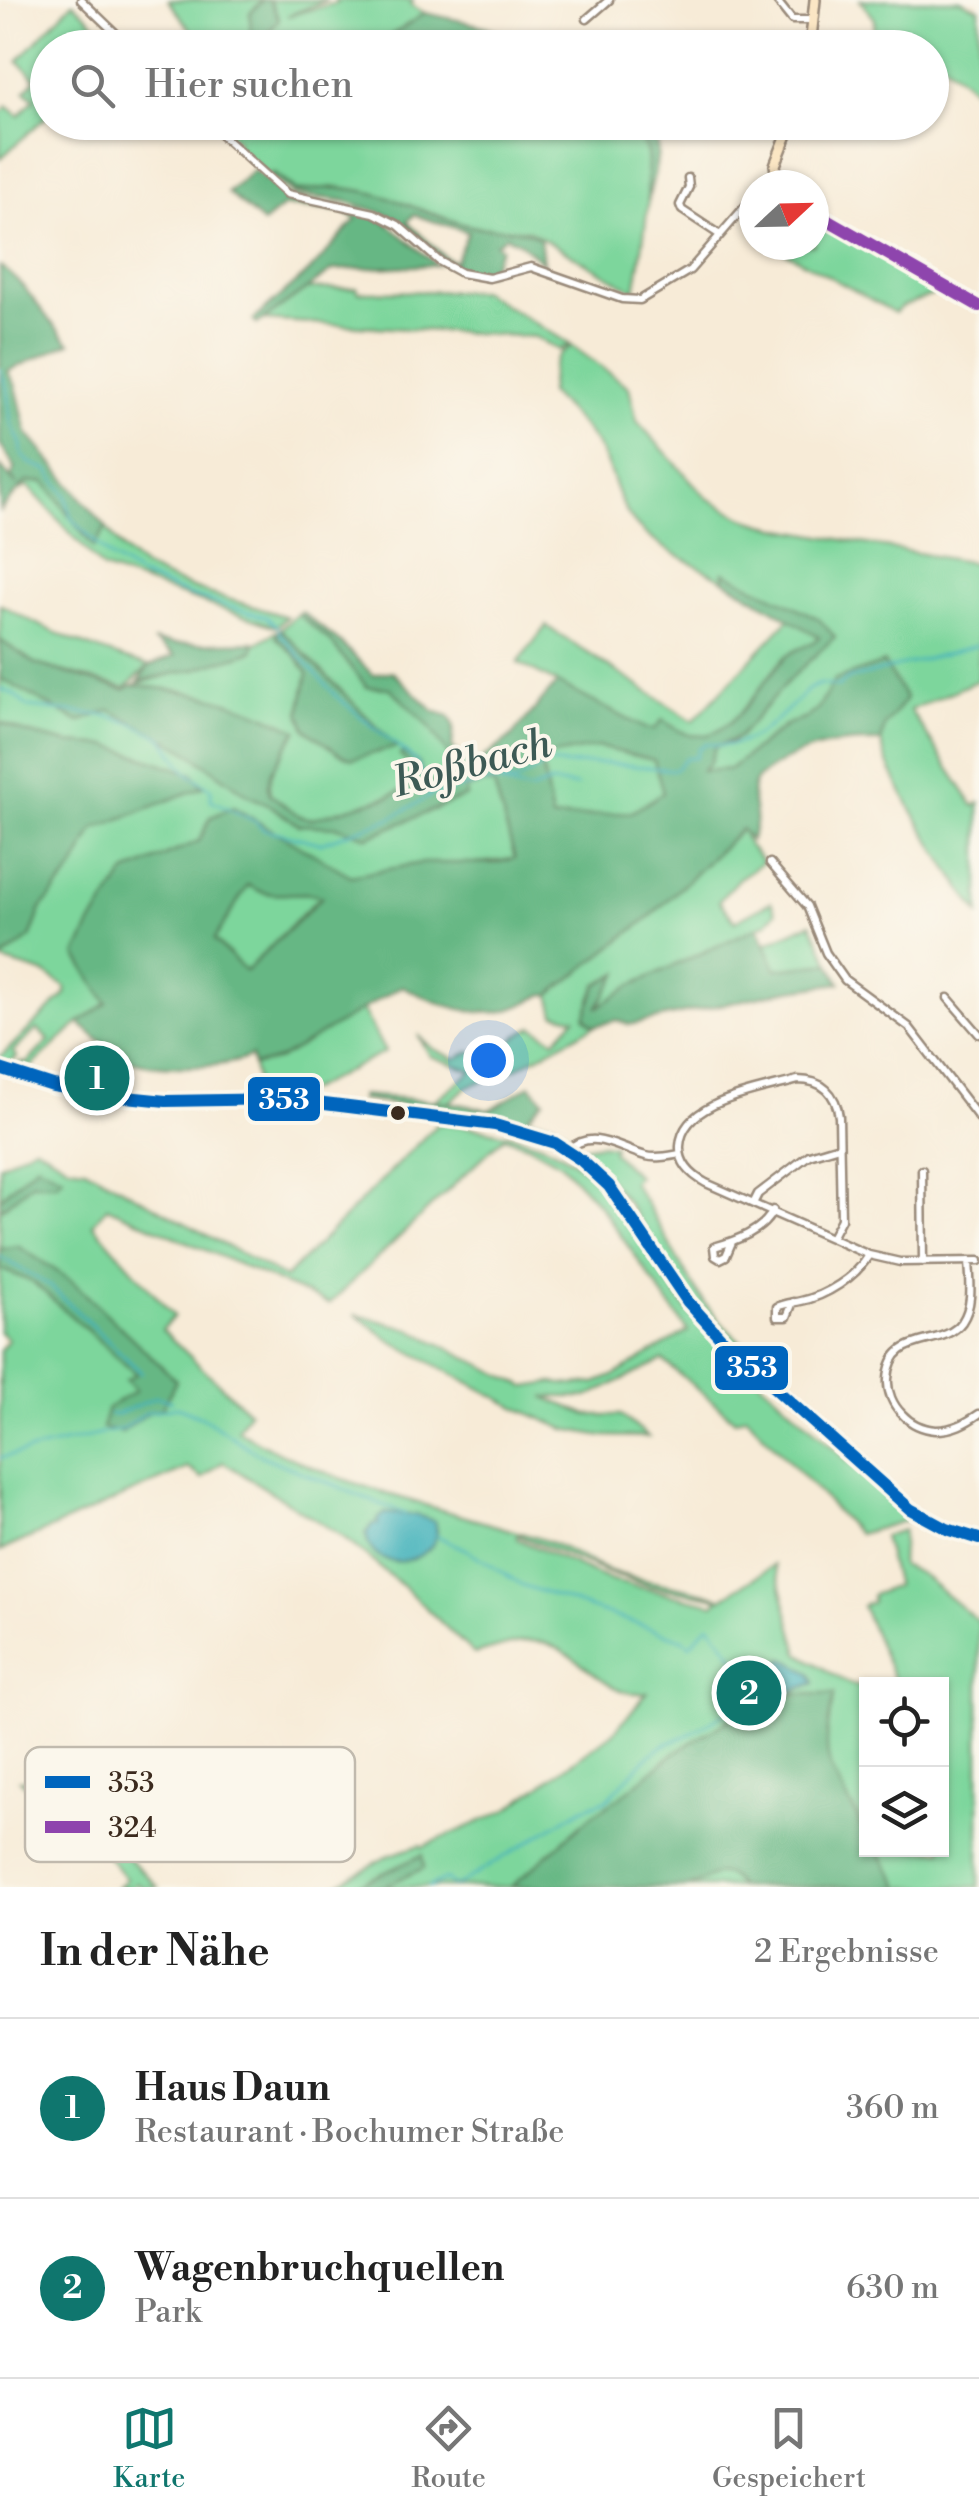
<!DOCTYPE html>
<html lang="de">
<meta charset="utf-8">
<style>
body{margin:0;font-family:"Libre Bodoni",serif;background:#f2f2f2;color:#222}
.controls{position:absolute;right:30px;bottom:30px;display:grid;overflow:hidden;border-radius:0px;box-shadow:0 2px 8px #0004}
.controls button{width:90px;height:90px;display:grid;place-items:center;padding:0;border:0;border-bottom:2px solid #e0e0e0;background:#fff;color:#222;font:50px sans-serif}
.compass{position:absolute;left:739px;top:170px;width:90px;height:90px;border-radius:50%;background:#fff;box-shadow:0 2px 8px #0004;rotate:68deg}
.you{position:absolute;left:488px;top:1060px;width:35px;height:35px;margin:-25px;border:8px solid #fff;border-radius:50%;background:#1a73e8;box-shadow:0 0 0 15px #1a73e833}
.badge{display:grid;place-items:center;width:65px;height:65px;border-radius:50%;background:#0f766e;color:#fff;font-size:32px;font-weight:700}
.pin{position:absolute;translate:-50% -50%;border:5px solid #fff;box-shadow:0 2px 10px #0006}
.list{margin:0;padding:0;list-style:none}
h2{display:flex;justify-content:space-between;align-items:center;height:130px;margin:0;padding:0 40px;font-size:42px}
h2 small{font-size:32px;font-weight:400;color:#767676}
.list li{display:grid;grid-template-columns:65px 1fr auto;gap:30px;align-items:center;box-sizing:border-box;height:180px;padding:0 40px;border-top:2px solid #e0e0e0}
.list b{display:block;font-size:38px;white-space:nowrap}
.list p{margin:0;font-size:32px;white-space:nowrap;color:#767676}
.list em{font-size:32px;font-style:normal;color:#767676}
.icon{flex:none;width:55px;height:55px;fill:none;stroke:currentColor;stroke-width:2;stroke-linecap:round;stroke-linejoin:round}
.map{position:relative;flex:none;width:979px;height:1887px;overflow:hidden}
.search{position:absolute;background:#fff;box-shadow:0 2px 8px #0004;left:30px;right:30px;top:30px;height:110px;display:flex;align-items:center;gap:25px;box-sizing:border-box;padding:0 35px;border-radius:55px;color:#767676;font-size:38px}
.sheet{height:490px;background:#fff}
nav{display:flex;justify-content:space-around;align-items:center;box-sizing:border-box;height:140px;border-top:2px solid #e0e0e0;background:#fff;font-size:28px;color:#767676}
nav a{display:grid;justify-items:center;gap:5px}
nav .on{color:#0f766e}
.map>svg:first-child{display:block}
</style>
<div class="map">
<svg width="979" height="1887" viewBox="0 0 979 1887">
<rect width="100%" height="100%" fill="#fbf7ec"/>
<filter id="ink" filterUnits="userSpaceOnUse"><feTurbulence type="fractalNoise" baseFrequency=".01" numOctaves="2"/><feDisplacementMap in="SourceGraphic" scale="20" xChannelSelector="R" yChannelSelector="G"/><feConvolveMatrix kernelMatrix="1 2 1 2 8 2 1 2 1" color-interpolation-filters="sRGB"/></filter>
<filter id="wash" filterUnits="userSpaceOnUse"><feTurbulence type="fractalNoise" baseFrequency=".0048" numOctaves="4" result="noise"/><feDisplacementMap in="SourceGraphic" scale="40" xChannelSelector="R" yChannelSelector="G"/><feGaussianBlur stdDeviation="2.25" result="paint"/><feColorMatrix in="noise" values="0 0 0 0 0 0 0 0 0 0 0 0 0 0 0 0 0 1.4 0 .05"/><feComposite in="paint" operator="in"/></filter>
<g filter="url(#wash)">
<rect width="100%" height="100%" fill="#f7ebd7"/>
<!-- green -->
<path fill="#7dd69c" stroke="#5c805d" stroke-width="2.5" fill-rule="evenodd" d="M168,0h95l-13,13 1,24 -8,8 4,3 -43,-1z
M269,0h58l-40,16 49,-13 -1,-3h78l-2,5 14,8 -52,34h-96l-10,-12 12,-16z
M860,0h100l19,8v86l-34,-30 -13,-7v-9l-27,-1 -32,-13 2,-15z
M73,2l46,45 -71,1 -1,68 -47,43v-45l7,-8 12,10 15,-17 -9,-8 11,-12 -18,-18z
M217,123h403c8,5 19,10 24,19 14,25 -4,119 -9,149l-107,-61h-38l-27,-6 -90,-31 -36,-6 -40,4 -24,-18 -3,4 -34,-31 2,-4z
M814,218l128,73 -41,16 -6,6 -123,-68h42z
M357,288l1,4 123,-1 89,53 -11,6 -24,-13 -272,-17 44,-31z
M572,346l57,41 8,34 70,77 37,20 33,10 202,36v116l-69,30 64,96 5,-3v111c-20,-28 -105,-153 -98,-182 2,-9 13,-17 18,-25l-64,-27 -18,30 -13,9 -17,5 -57,45 -30,3 15,-25 18,-5 57,-63 44,-42 -110,-63v6c-29,-17 -70,-32 -91,-59 -16,-19 -18,-41 -29,-63 -12,-25 -35,-46 -55,-65 2,-21 2,-37 23,-47z
M26,482h19c17,21 29,43 48,64l13,-19c9,13 19,27 32,36 31,22 110,41 149,54l-11,10 -173,-58 -75,-83 -9,5z
M0,604c50,29 94,46 149,62l-24,22 -89,-24 -36,-24z
M298,614l32,27 37,46 23,1 38,37 23,34 -4,15 -19,11 -10,-23 -15,-10 -2,4 12,12 -5,19c-17,9 -81,32 -98,32 -16,-1 -30,-15 -40,-25 -4,-23 15,-44 27,-63l-115,-40 -49,-6 119,-33 2,-7 23,-14 -1,6 20,19 12,17 -7,33 5,23 34,25 56,-8 -116,-117z
M790,618l29,18v4c-12,7 -25,8 -35,18 -22,24 -53,86 -94,77 -9,-2 -19,-10 -28,-14l-7,9 -10,-2 -127,-65 28,-37 147,95z
M0,678l79,43 31,-11 74,39 67,48 17,7 18,13 52,10 30,10 99,-42 -2,-6 21,-6 8,2 21,74 -164,17 -68,-38 -72,-21 -12,24 -73,32 -19,130 -28,20 -52,48 -10,-6 4,-3 5,2 23,-24 -12,-11 -24,23 4,5 -9,7 -8,-3v-4l66,-63 -1,-7 -19,-13 -46,-14 30,-22 11,-29 32,-39 21,-41 108,-42 -9,-13 -83,-28 -42,-3 -42,-10 -26,-11z
M598,747l56,13 9,33 -31,19 -80,7 -12,-62z
M742,829l5,14 16,19 -25,17 -19,22 16,20 36,-19 5,10 -9,11 -135,62 -38,25 23,-36 -20,10 -12,33 9,9 -87,47 -39,13 -19,16 -15,-1 38,-30 -42,-15 -12,-21 15,14 22,10 14,-7c36,9 34,-12 64,-25l22,13 20,-22 -20,-4 -5,-19 102,-80z
M248,884c25,19 49,3 75,13l-8,4 -69,70 -32,-31z
M811,923l19,40 -54,6 -11,-25z
M362,1009l23,43 -77,39h-50l-7,-35 28,3z
M441,1123c91,12 140,22 193,104 20,33 38,67 64,95 33,36 71,66 107,99 33,31 67,64 103,91v8l-50,14 -112,-118 -11,4 -72,-60 -76,37h-43l44,18h33l27,22 -46,-1 -37,-7 -48,-21 -126,-67 -36,-27 55,15 116,58 26,-4 23,2 20,-2 18,-7 75,-45 -88,-125 -40,-43 -32,-18 -24,-8 -175,167 -222,-97 -14,17 81,92 -12,14 87,82 -12,18c94,56 207,78 310,111 22,8 41,22 63,30 36,13 76,14 112,27l53,-33 24,88 50,31 17,4v162h76v-166h-46l-34,-78 10,-4v-7l24,-9 -13,-50 20,-6 -2,35 20,9 58,48v265h-647l58,-32 31,-10 1,2 85,-37 106,-77 34,-40c-43,9 -73,-55 -119,-52 -17,1 -36,9 -54,13l-68,-65 -63,-52 -120,-75 -21,16 -14,-10 -188,83v-200l8,-11 -8,-8v-63l33,13 104,92 -1,17 -5,4 -10,37 28,-20 13,-3 14,-28 -158,-135 -18,3v-39l32,-28 5,-18 -37,34v-33l35,-19 34,20 16,2 200,110 151,-153zM517,1535l97,40 36,11 70,12 -6,6 -102,-23 -95,-42z
M601,1144l13,2 -2,5 25,25 -5,6c26,36 43,77 68,114 23,34 57,60 88,87l-3,3 -43,-32 -53,-57 -62,-95 -24,-29 -22,-19 1,-7z
M42,1778l101,94 15,15h-16l-5,-4 -5,4h-15l9,-8 -21,-26 -85,-73z"/>
<!-- forest -->
<path fill="#66b784" stroke="#507051" stroke-width="2.5" fill-rule="evenodd" d="M263,0h6l10,19 -12,16 10,12h-30l-4,-2 8,-8 -1,-24z
M425,13c37,8 75,14 107,34h-159z
M620,123h26c23,17 6,54 2,78 -5,-42 13,-51 -28,-78z
M253,170l36,27 71,13 26,12 51,43 -104,5 -76,54 -4,-4 60,-52 43,-49 -14,-8 -58,-5 -21,17 -35,-30z
M272,173l25,18c13,0 26,-4 39,-3 44,0 86,25 128,37 26,7 52,-2 76,13l3,25 -24,-21 -13,-6 -10,8 5,4 -13,25 -21,-2 -25,-12 -48,-42 -48,-16 -52,-7 -24,-17zM414,215l54,17 -13,30 -10,-5 -38,-35z
M0,266c29,19 44,53 70,77l-62,28 8,15 11,47 79,94 -12,20c-19,-21 -31,-44 -50,-65h-18l-26,29v-45l17,19 -6,-8 4,-9 -15,-24z
M724,572l94,46 17,19 -45,42 -51,58 -24,10 -5,16 -8,8 28,-2 58,-45 16,-5 13,-9 18,-30 49,-17 22,36 -21,26 -4,17c-42,-1 -77,4 -112,28 -7,5 -14,8 -16,17 -3,23 9,29 -3,53l-9,-11 -89,86 -102,80 -5,-1c-14,6 -30,16 -45,18 -32,4 -71,-11 -98,-26l-123,73 -26,7 -2,-10c-27,13 -91,14 -120,5 -19,-7 -36,-25 -52,-38l28,-20 -31,-48 17,-34 33,-48 73,-32 12,-24 22,-10 118,69 70,-13h75l19,-5 -21,-73 -8,-2 -21,6 2,7 -99,41 -30,-10 -39,-2 -31,-21 -17,-7 -67,-48 -74,-39 -31,12 -79,-44v-38l36,24 88,26 9,-5c66,7 104,15 164,45l-25,41 -4,15 2,8 28,21 12,4 14,-4 64,-18 20,-10 5,-18 -13,-14 3,-3 14,10 12,23 18,-11 4,-15 -23,-34 -38,-37 -23,-1 -37,-46 -32,-27 4,-2 40,32 31,31 19,-4 42,40 15,5 5,9 -2,23 24,16 34,-26 47,-55 88,45 10,1 7,-9c9,5 19,13 28,15 43,9 71,-55 96,-78 10,-10 25,-10 33,-20l-95,-57zM598,747l56,13 9,33 -31,19 -80,7 -11,-62zM248,885c27,19 49,1 74,12l-76,74 -32,-31z
M280,629l117,118 -45,12 -12,-5 -34,-25 -6,-16 8,-40 -12,-17 -20,-19z
M153,641l22,3 79,-2 -1,9 -57,18 -57,12 10,-15 26,-10z
M0,722l26,11 42,10 42,3 83,28 10,13 -109,42 -21,41 -32,39 -11,29 -30,22z
M758,927l18,42 54,-6 10,20 -56,8 -155,34 -12,-5 -23,6 -9,-9 12,-32 22,-12 -22,35 35,-23z
M530,1085l14,15 -17,18 27,5 19,14 -11,2 -55,-20 -146,-19v-5l88,7 41,8z
M37,1164l26,13 -6,6h-25l-32,27v-12z
M18,1246l54,35 104,99 -14,29 -13,3 -28,20 -19,-3 5,-21 29,-17 -10,-11 10,-6 -103,-92 -33,-13v-20z
M790,1694h44c-4,22 -11,49 -4,70 10,31 36,53 36,86h12l23,37h-162c-19,-29 -30,-2 -54,0 -57,0 -116,0 -174,0l81,-72 28,-18 55,-45 86,-51z
M422,1855l2,13 -41,19h-30z"/>
<!-- water -->
<path fill="#42b2bb" stroke="#3e6e6c" stroke-width="2.5" d="M385,1513l31,2 18,6c19,34 -62,65 -68,12l6,-9h6v-5z
M784,1658l26,15 5,10 -25,9 -9,-8 -8,-17z"/>
<g fill="none" stroke-linecap="round" stroke-linejoin="round">
<!-- stream -->
<path stroke="#42b2bb" stroke-width="2.5" d="M0,369l7,20 4,34 10,21 1,11 8,8 18,7 18,25 5,23 39,39 28,18 54,21 74,21 11,9
M279,629v4l59,65 79,64 12,32
M0,689l13,5 15,13 80,9 27,8 28,14 22,33 26,18v11l45,22 7,7 57,14 71,-25 41,-23 54,-13h30l33,-19 17,2 38,-2 71,7 10,-12h11l2,-9 8,-6c42,13 75,-27 103,-54l11,-5 19,3 7,-7 133,-35
M502,784l28,7 21,-8 26,3
M0,1257l49,28 93,88
M110,1414l6,1 40,-18 16,4
M0,1458l122,-29 25,-17 31,-5 26,11 57,38 144,58
M437,1536l32,15 53,34 160,54 8,6 19,-21 29,37 16,32
M429,1887l17,-8 7,6 7,-1 123,-76 25,-9 36,-39 20,-15 26,-11 55,-33 27,-20 4,-7"/>
</g>
</g>
<g filter="url(#ink)">
<g fill="none" stroke-linecap="round" stroke-linejoin="round">
<!-- minor casing -->
<g stroke="#998a7a" stroke-width="11">
<path id="minor" d="M81,0l50,48
M776,0l16,20h21
M587,19l22,-19
M207,122l80,72 87,19 24,12 41,36 22,12 28,5 42,-11 91,32 18,1 50,-30 64,-74
M688,178l1,9 -9,18 2,5 38,25
M763,185l12,-6
M770,863l37,43 19,47 19,27 64,47 70,91
M948,998l31,36
M568,1150c25,-23 51,-1 78,6 11,3 23,0 34,-2
M922,1170l1,92
M754,1202l4,-8 51,-39 30,-9
M832,1236l9,-17 -2,-102c-3,-24 -17,-37 -41,-37 -37,11 -116,20 -118,66 -1,18 11,29 26,37l163,72 31,7 79,-1
M732,1242l-6,14 -6,3 -5,-3 -1,-9c21,-6 50,-16 59,-37
M969,1261c1,20 5,43 -7,61 -20,28 -71,7 -74,57 -1,13 5,26 14,35 9,10 21,15 34,16 17,0 30,-7 43,-16
M793,1302l-6,15h-10v-10c8,-4 15,-4 24,-6 25,-5 55,-24 68,-46"/>
</g>
<!-- secondary casing -->
<g stroke="#998a7a" stroke-width="14">
<path id="secondary" d="M810,48l5,-48
M778,185l-3,-20 17,-43
M814,212l165,94
M0,1069l53,17 63,10 50,5 118,-2 211,26 60,18 26,17 28,26 79,116 45,49 177,158 37,20 32,10"/>
</g>
<!-- minor -->
<use href="#minor" stroke="#fff" stroke-width="6"/>
<!-- secondary -->
<use href="#secondary" stroke="#fbe6c4" stroke-width="9"/>
<!-- bus-1 casing -->
<g stroke="#fbf7ec" stroke-width="20">
<path id="bus-1" d="M0,1069l53,17 63,10 50,5 118,-2 211,26 60,18 26,17 28,26 79,116 45,49 177,158 37,20 32,10"/>
</g>
<!-- bus-2 casing -->
<g stroke="#fbf7ec" stroke-width="20">
<path id="bus-2" d="M814,212l165,94"/>
</g>
<!-- bus-1 -->
<use href="#bus-1" stroke="#0065bd" stroke-width="12"/>
<!-- bus-2 -->
<use href="#bus-2" stroke="#8e44ad" stroke-width="12"/>
</g>
</g>
<!-- markers -->
<circle fill="#3b2a1e" stroke="#fbf7ec" stroke-width="4" cx="398" cy="1113" r="9"/>
<g text-anchor="middle" dominant-baseline="central" stroke-width="8" stroke-linejoin="round" paint-order="stroke">
<!-- water labels -->
<g font-size="42" font-style="italic" fill="#3d5a55" stroke="#fbf7ec">
<text transform="translate(472 764) rotate(-15)">Roßbach</text>
</g>
</g>
<!-- legend -->
<rect x="25" y="1747" width="330" height="115" rx="15" fill="#fbf7ec" stroke="#c1baae" stroke-width="2.5"/>
<rect x="45" y="1776" width="45" height="12" fill="#0065bd"/>
<rect x="45" y="1821" width="45" height="12" fill="#8e44ad"/>
<g font-size="28" fill="#3b2a1e">
<text x="108" y="1792">353</text>
<text x="108" y="1837">324</text>
</g>
<g stroke="#fbf7ec" stroke-width="4">
<rect x="246" y="1075" width="76" height="48" rx="10" fill="#0065bd"/>
<rect x="713" y="1344" width="77" height="48" rx="10" fill="#0065bd"/>
</g>
<g font-size="28" text-anchor="middle" font-weight="bold" fill="#fff">
<text x="284" y="1109">353</text>
<text x="752" y="1377">353</text>
</g>
</svg>
<div class="controls">
<button><svg class="icon" aria-label="locate" viewBox="0 0 24 24"><circle cx="12" cy="12" r="6"/><path d="M12 2v4M12 18v4M2 12h4M18 12h4"/></svg></button>
<button><svg class="icon" aria-label="layers" viewBox="0 0 24 24"><path d="M12 4l9 5-9 5-9-5zM3 14l9 5 9-5"/></svg></button>
</div>
<svg class="compass" viewBox="-18 -18 36 36"><path d="M0-13l5 13h-10z" fill="#e53935"/><path d="M0 13l5-13h-10z" fill="#767676"/></svg>
<div class="you"></div>
<div class="pin badge" style="left:97px;top:1078px">1</div>
<div class="pin badge" style="left:749px;top:1693px">2</div>
<div class="search"><svg class="icon" aria-label="search" viewBox="0 0 24 24"><circle cx="10" cy="10" r="6"/><path d="M15 15l6 6"/></svg>Hier suchen</div>
</div>
<section class="sheet">
<h2>In der Nähe<small>2 Ergebnisse</small></h2>
<ul class="list">
<li><span class="badge">1</span><div><b>Haus Daun</b><p>Restaurant · Bochumer Straße</p></div><em>360 m</em></li>
<li><span class="badge">2</span><div><b>Wagenbruchquellen</b><p>Park</p></div><em>630 m</em></li>
</ul>
</section>
<nav>
<a class="on"><svg class="icon" aria-label="map" viewBox="0 0 24 24"><path d="M3 6l6-2 6 2 6-2v14l-6 2-6-2-6 2zM9 4v14M15 6v14"/></svg>Karte</a>
<a><svg class="icon" aria-label="directions" viewBox="0 0 24 24"><path d="M12 3l9 9-9 9-9-9zM9 14v-3h6M13 9l2 2-2 2"/></svg>Route</a>
<a><svg class="icon" aria-label="saved" viewBox="0 0 24 24"><path d="M7 4h10v16l-5-4-5 4z"/></svg>Gespeichert</a>
</nav>
